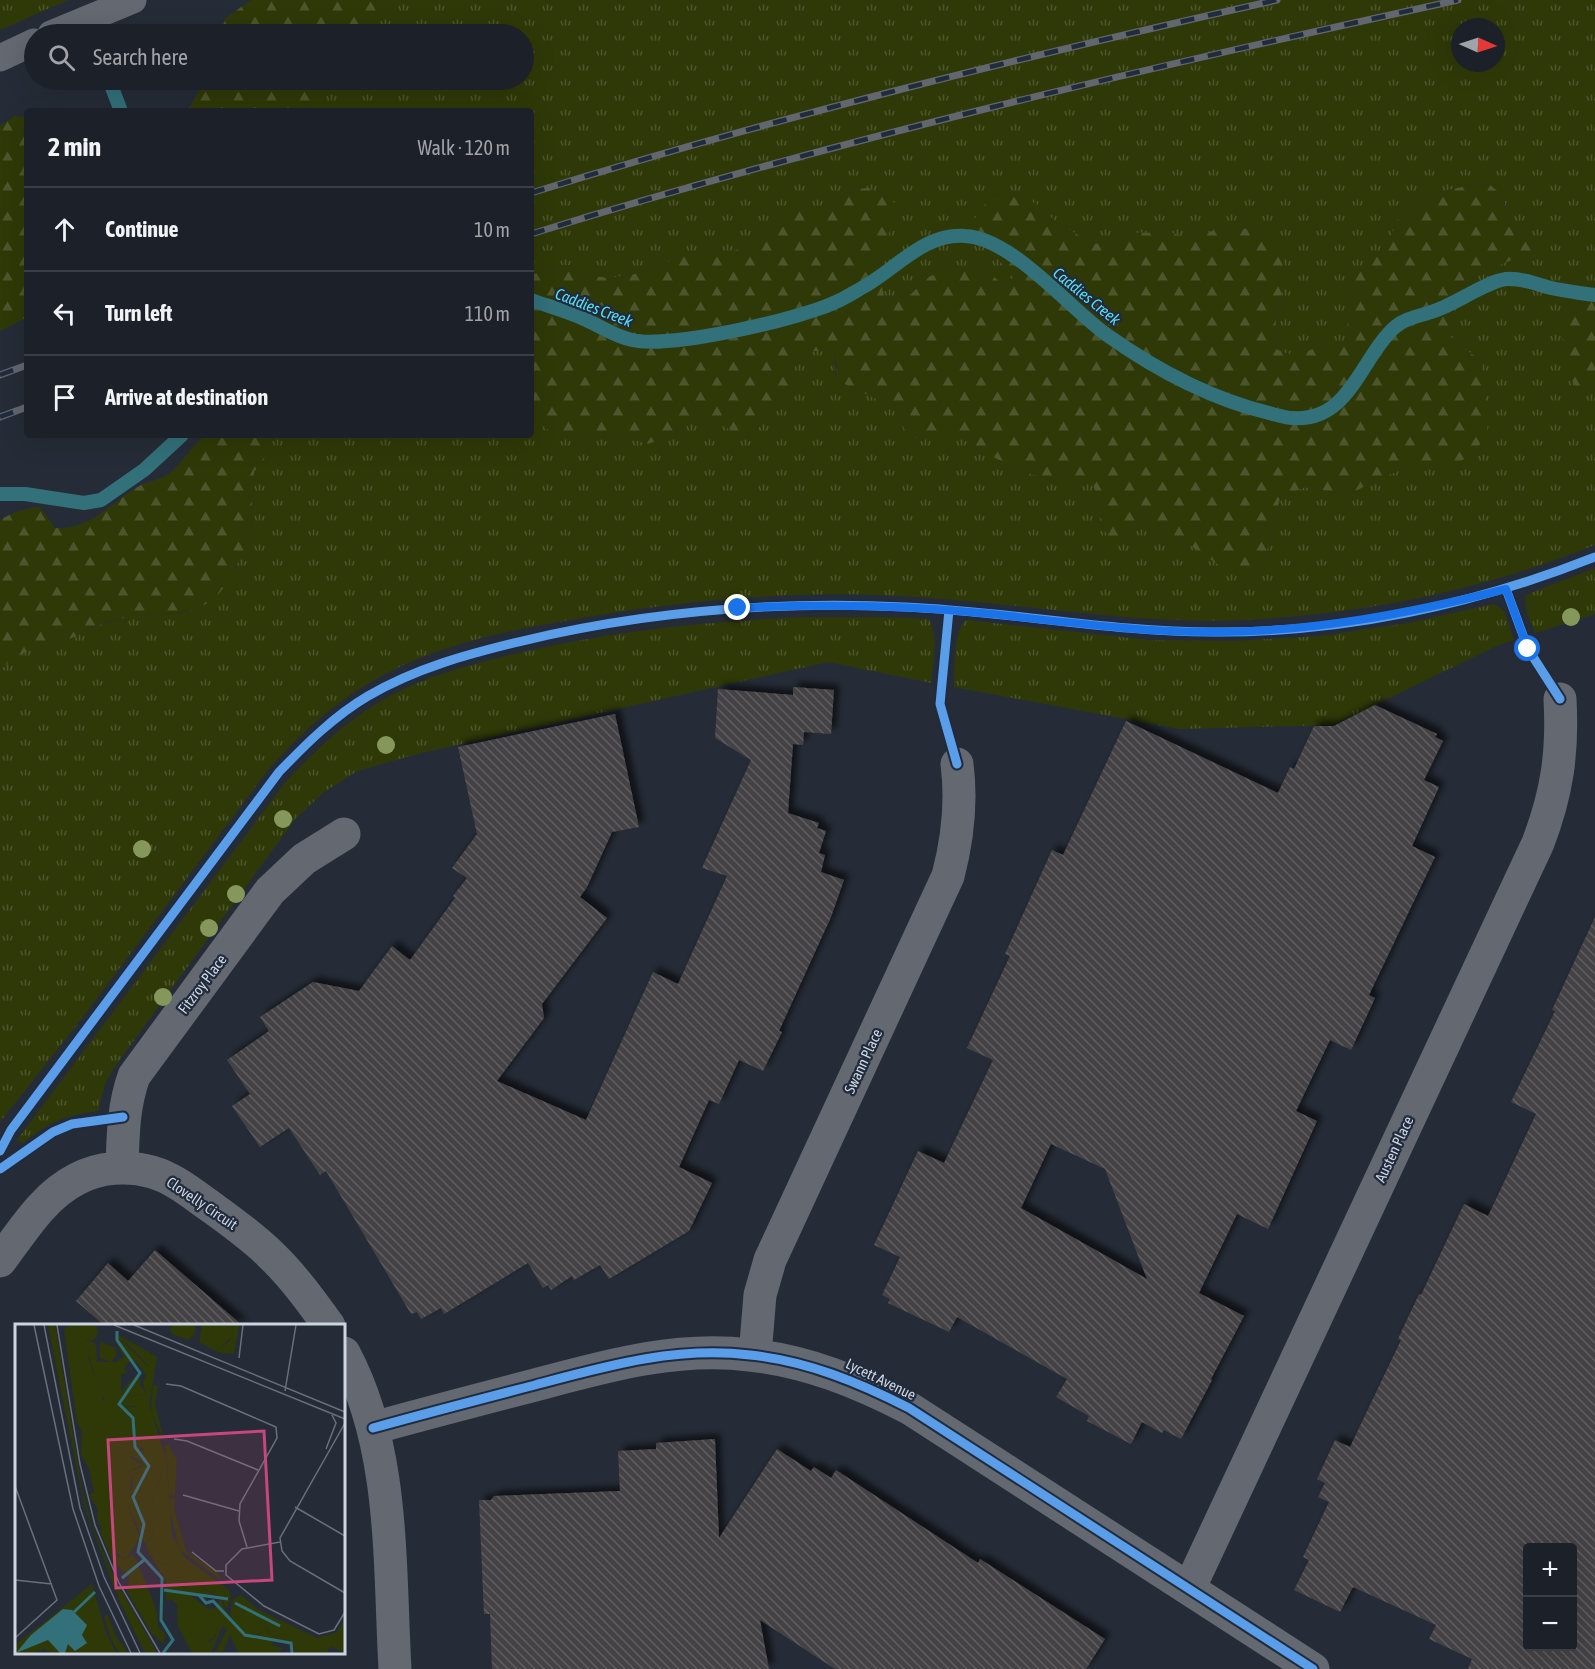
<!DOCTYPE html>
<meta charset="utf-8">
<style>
body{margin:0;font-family:"Asap Condensed",sans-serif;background:#292e35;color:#f1f3f6}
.controls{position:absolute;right:18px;bottom:18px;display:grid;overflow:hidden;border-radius:6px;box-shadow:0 6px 24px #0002}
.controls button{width:54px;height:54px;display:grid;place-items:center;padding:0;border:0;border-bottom:2px solid #3a3e46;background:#1c2129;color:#f1f3f6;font:30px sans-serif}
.compass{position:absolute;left:1451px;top:18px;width:54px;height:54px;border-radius:50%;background:#1c2129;box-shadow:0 6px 24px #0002;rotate:93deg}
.stop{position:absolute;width:18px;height:18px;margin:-14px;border:4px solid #1a73e8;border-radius:50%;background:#fff}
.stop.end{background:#1a73e8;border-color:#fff;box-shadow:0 2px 6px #0008}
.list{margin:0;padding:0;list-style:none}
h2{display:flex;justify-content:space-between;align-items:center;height:78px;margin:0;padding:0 24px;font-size:26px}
h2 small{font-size:20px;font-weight:400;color:#a0a3a8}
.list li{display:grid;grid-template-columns:39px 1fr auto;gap:18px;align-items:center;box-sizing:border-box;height:84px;padding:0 24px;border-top:2px solid #3a3e46}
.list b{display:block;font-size:22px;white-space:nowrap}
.list em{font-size:20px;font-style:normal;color:#a0a3a8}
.icon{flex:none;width:33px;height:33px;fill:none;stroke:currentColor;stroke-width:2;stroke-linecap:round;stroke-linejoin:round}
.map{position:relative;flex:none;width:1595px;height:1669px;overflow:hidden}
.search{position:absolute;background:#1c2129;box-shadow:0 6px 24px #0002;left:24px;top:24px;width:510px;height:66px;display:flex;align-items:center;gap:15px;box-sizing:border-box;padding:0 21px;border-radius:33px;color:#a0a3a8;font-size:22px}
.panel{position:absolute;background:#1c2129;box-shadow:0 6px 24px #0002;left:24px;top:108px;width:510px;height:330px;border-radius:6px}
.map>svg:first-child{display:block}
</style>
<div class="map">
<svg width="1595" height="1669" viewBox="0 0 1595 1669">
<defs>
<pattern id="grass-tufts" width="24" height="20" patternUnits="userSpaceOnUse" patternTransform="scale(1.5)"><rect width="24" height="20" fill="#2f3907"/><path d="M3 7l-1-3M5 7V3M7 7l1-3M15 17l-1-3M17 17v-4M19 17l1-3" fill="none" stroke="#4c552b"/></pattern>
<pattern id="forest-firs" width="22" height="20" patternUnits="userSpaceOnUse" patternTransform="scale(1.5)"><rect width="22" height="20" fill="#2f3907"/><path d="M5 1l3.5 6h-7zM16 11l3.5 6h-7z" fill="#4c552b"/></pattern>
<pattern id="building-back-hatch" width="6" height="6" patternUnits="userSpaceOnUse" patternTransform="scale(1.5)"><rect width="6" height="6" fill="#444345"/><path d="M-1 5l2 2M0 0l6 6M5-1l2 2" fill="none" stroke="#5e5d60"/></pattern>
<filter id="shadow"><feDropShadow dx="5.5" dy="-5.5" stdDeviation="3" flood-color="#0009"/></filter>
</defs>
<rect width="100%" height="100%" fill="#262c37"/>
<!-- grass -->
<path fill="url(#grass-tufts)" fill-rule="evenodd" d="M0,0h68l-68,30z
M394,0h1201v281l-3,1 -13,26 9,79 7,6v152c-113,45 -231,69 -352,75 -105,5 -208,-15 -312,-22 -123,-10 -246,1 -367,23 -59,10 -119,23 -173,50 -49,24 -88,59 -124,100l-188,251 -79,100v-451l10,-12 11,-6 49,-14 25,-13 37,-10 49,-3 14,-4 41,-41 4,-13 9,-8 5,-75 15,-22 5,-15h257v-18l16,12 16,7 26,1 27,-3 32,10 24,-9 22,-14 15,-2 36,18 11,-7 36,-35 2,-26 4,-12c13,-7 22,-7 36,-4l2,27 60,28 10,25 12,6 27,-9 25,10 9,10 48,23 25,6 40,4 5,12 4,33 23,8 23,-14 38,20 79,20 16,-64 25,-11 39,7 12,-3 24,-13 29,-11 11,-6h40l21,-101 -23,-15 -9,-10 13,-50 11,-8 61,-28 -2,-6 -27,-30v-11l-18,-19 -12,1 -45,10 -32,25 -5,13 -24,35 -20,21 1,27 -4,29c-10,0 -20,-1 -29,3 -19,9 -22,11 -41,2l-1,-26 12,-52 -37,-42 -27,-2 -30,11 -26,-6 -30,1 -12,6 -31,5 -37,-21 -19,-18 -36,59 12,13 -10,8 -23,-17 -51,8 -19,18 -27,6 -9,-44 -7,-68 -13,1 -12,5 -12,9 -12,4h-15l-25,10 -33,29 -17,7 -41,-1 -39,20 -41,6 -13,-2 -11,-7 -26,-4 -27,11v-165h-229l20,-23v-8h202v-46h-170l17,-20zM1460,27h36v36h-36z
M1595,568v46l-60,19c-6,-14 -11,-23 -9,-38z
M1494,604l10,7 10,29 -18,6 -162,79 -154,4 -226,-42c1,-17 -1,-56 12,-67l183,20 85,1 86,-5 88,-13z
M809,617h71l49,2c10,20 4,42 2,64l-103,-21 -407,91 -64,18 -33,21 -29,27 -182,250 -8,15 -7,27c-30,3 -52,12 -75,32l-6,-3 271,-361c31,-32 63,-62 102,-83 37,-20 76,-30 116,-40 100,-25 201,-35 303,-39z"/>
<!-- forest -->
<path fill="url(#forest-firs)" d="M251,0h143l-23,14 -17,20h-135l7,-16z
M204,80h118v8l-20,23h-115l15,-25z
M15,116l12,1v200l-27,14v-205z
M1487,183c13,9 18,14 18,30l27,30 2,7 -61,27 -10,8 -14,50 9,10 23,15 7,58 -1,16 -15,22 -12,5h-40l-11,6 -29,11 -24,13 -12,3 -39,-7 -25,11 -16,64 -9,9 -32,-3 -38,-26 -38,-20 -23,14 -13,1 -10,-9 -4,-33 -5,-12 -40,-4 -25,-6 -49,-23 -8,-10 -25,-9 -27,8 -12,-6 -10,-25 -60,-28 1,-14 -3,-13c-14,-3 -23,-3 -36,4l-4,12 -2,26 -36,35 -11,7 -36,-18 -15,2 -22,14 -24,9 -32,-10 -27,3 -26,-1 -16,-7 -16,-12 1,-142 26,-10h13l13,4 11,7 13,2 41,-6 39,-20 41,1 17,-7 33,-29 25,-10h15l12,-4 12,-9 12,-5 13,-1 19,9 11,9 -13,40 -10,10 10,44 26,-6 19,-18 37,-9 14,1 24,17 9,-8 -12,-13 -29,-41 6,-13 10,-9 23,-4 14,2 12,6 19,18 37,21 31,-5 12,-6 30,-1 26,6 30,-11 27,2 12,5 10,10 16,27c-7,26 -16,51 -12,78 19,9 23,6 41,-2 9,-4 19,-3 29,-3 3,-23 1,-46 6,-69l17,-8 24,-35 5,-13 32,-25 45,-10z
M1592,281h3v112l-7,-6 -13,-1c-10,-22 -17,-47 -9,-71l13,-7z
M206,435h68l-5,15 -15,22 -5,75c-18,17 -19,44 -43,57 -25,13 -50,8 -77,13 -11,2 -24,5 -35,9 -9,4 -16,10 -25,13 -27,11 -49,8 -69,32v-151c13,-8 25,-12 40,-13l15,21c37,2 57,-27 86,-43 8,-4 19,-5 26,-10 16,-11 23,-29 39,-40z"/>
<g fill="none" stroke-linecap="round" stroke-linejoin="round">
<!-- stream -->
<path stroke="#32707a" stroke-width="14" d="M109,80l12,31
M531,300c17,6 35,11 51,18 17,7 31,18 50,22 37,9 170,-21 206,-39 9,-4 18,-10 27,-15 32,-18 59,-53 100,-50 47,2 103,71 142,99 48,34 104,64 162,78 8,2 16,5 24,5 57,4 68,-61 102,-91 12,-10 26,-11 39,-16 22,-7 51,-29 72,-32 14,-1 28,4 41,8 16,4 32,6 48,8
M0,494h25l59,9 17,-3 43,-30 38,-35"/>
</g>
<!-- building -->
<path fill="url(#building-back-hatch)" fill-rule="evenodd" filter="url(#shadow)" d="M793,687l41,3 -3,44 -27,-2 -1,13 -10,-1 -5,69 31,10 -2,5 9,3 -7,22 6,2 -4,17 23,8 -13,37 -52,114 3,1 -19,39 -24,-11 -20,44 -10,-4 -30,67 33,16 -23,48 -80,48 -9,-14 -26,15 -2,-4 -21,14 -3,-5 -5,3 -15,-25 -84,51 -3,-6 -20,11 -4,-7 -6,2 -85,-143 -6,4 -31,-47 -29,19 -28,-41 18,-12 -23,-34 42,-29 -9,-14 53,-35 46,9 33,-45 18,14 45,-62 -2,-2 14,-18 -15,-10 25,-34 -19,-87 157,-33 24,113 -27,5 -25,55 -7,10 27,21 -65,86 2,14 -47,63 89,39 67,-148 25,12 49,-108 -25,-8 49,-108 -36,-22 3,-49 75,6z
M1375,705l62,29 -2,3 8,4 -19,39 15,7 -27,59 23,11 -66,138 6,3 -24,52 -21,-10 -34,71 21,10 -49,108 -31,-15 -38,79 45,23 -33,63 1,1 -31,59 -17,-9 -2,3 -20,-11 -11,22 -44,-23 2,-5 -33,-19 11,-18 -110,-62 -8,15 -61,-29 2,-4 -8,-4 18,-38 -26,-12 44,-94 26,12 49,-103 -26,-12 43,-92 -5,-2 47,-104 11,5 63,-134 152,72 12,-26 4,2 20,-43h20zM1051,1144l54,25 42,110 -126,-71z
M1595,917v752h-127l4,-10 -43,-20 7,-14 -83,-38 -13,25 -46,-22 15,-30 -6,-3 26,-55 -11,-5 7,-14 -8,-4 18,-39 15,7 51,-107 -3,-1 21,-45 2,1 43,-91 24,12 48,-102 -25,-12 44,-91 -3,-1zM1527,1548h45v99h-45z
M155,1250l88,76h-138l-29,-25 32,-38 20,18z
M715,1439l4,99 58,-89 34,22 3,-4 17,11 5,-8 142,93 2,-4 125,80 -19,30h-251l-75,-49 9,49h-277l-2,-55h-6l-5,-114h12l3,-4 126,-5 -2,-40 38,-2v-6z"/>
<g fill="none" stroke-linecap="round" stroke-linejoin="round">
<!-- lane -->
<path stroke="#636871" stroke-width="27" d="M51,34l82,-34
M0,58l34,-16"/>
<!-- street -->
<path stroke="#636871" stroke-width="33" d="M122,1168c1,-32 1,-61 12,-92l136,-185 34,-32 40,-25
M0,1261c22,-29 43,-65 77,-82 22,-12 51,-14 75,-7 21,6 38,20 55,32 22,16 45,32 64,51 22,21 40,46 58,71
M344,1353c51,95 45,211 51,316
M755,1355l5,-60 10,-35 178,-384c10,-38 14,-73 9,-112
M373,1428c54,-15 108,-29 162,-43 71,-19 141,-39 215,-30 57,6 108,27 159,53l404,261
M1189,1589l349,-746c19,-50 25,-90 22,-144"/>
<!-- rail casing -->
<g stroke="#62666e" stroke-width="7">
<path id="rail" d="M531,193c246,-76 495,-137 746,-193
M531,234c305,-94 615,-166 927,-234
M0,375l27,-10
M0,417l27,-10"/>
</g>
<!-- rail -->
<use href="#rail" stroke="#202b3d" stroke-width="4.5" stroke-dasharray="14" stroke-linecap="butt"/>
<!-- cycleway casing -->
<g stroke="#202b3d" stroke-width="13">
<path id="cycleway" d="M1506,589l22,60 32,50
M949,610l-9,94 17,60
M0,1151l11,-21 268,-358c27,-28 55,-56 89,-76 48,-28 100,-42 154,-55 126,-30 254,-40 382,-34 104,4 205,25 309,25 130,1 261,-27 382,-75
M0,1169l53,-37 19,-8 51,-7
M373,1428c54,-15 108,-29 162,-43 71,-19 141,-39 215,-30 57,6 108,27 159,53l404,261"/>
</g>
<!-- cycleway -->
<use href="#cycleway" stroke="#5a9eea" stroke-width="9"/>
</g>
<!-- trees -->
<g fill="#86975c">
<circle cx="1571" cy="617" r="9"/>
<circle cx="386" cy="745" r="9"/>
<circle cx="283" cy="819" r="9"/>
<circle cx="142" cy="849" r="9"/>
<circle cx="236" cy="894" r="9"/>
<circle cx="209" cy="928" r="9"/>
<circle cx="163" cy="997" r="9"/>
</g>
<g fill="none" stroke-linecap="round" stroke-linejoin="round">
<!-- route -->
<path stroke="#1a73e8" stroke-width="8" d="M738,608c85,-4 170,-3 254,6 74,8 148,18 222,18 99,0 197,-19 292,-43l22,60"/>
</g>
<g text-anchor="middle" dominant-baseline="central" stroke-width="4.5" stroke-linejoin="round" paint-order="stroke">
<!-- street labels -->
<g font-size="15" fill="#ced5e1" stroke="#202b3d">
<text transform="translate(202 984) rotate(-53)">Fitzroy Place</text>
<text transform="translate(863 1061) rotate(-65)">Swann Place</text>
<text transform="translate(1394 1149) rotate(-65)">Austen Place</text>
<text transform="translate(202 1203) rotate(34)">Clovelly Circuit</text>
<text transform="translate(881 1379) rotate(26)">Lycett Avenue</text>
</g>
<!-- water labels -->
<g font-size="16" font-style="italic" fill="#5addf1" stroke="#202b3d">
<text transform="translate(1087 296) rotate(39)">Caddies Creek</text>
<text transform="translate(594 307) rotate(21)">Caddies Creek</text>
</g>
</g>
<!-- overview -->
<g transform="translate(15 1324)">
<rect width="330" height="330" fill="#262c37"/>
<path d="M33,1h7l27,164 10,36 23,55 41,71 -2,2h-9l-26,-53 -34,-91zM57,1h12l1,14 10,4 1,4 -9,3 2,11 6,16 6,-2 6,5v9l-6,5 2,7 15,-5 5,7 6,-6 17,-4 -3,-10 6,-17 -23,-23 -7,-2 -2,-7 40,23 -8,48 18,57 5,73 12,22 45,33 2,8 -5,11 -3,-10 -21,-12 -19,1 -6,-4 -7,-19 -16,-5 -7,-10 -1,-6 8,-10 -9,-25 7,-7 11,-33 -7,-2 -4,-13 -10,-6 -7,3 -3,-7 -2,13 13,8 -11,5 -2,21 8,2 2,11 -11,4 11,30 -15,22 -12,-10 -16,-31 1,-9 -9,-15 5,-3 -5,-23 -8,-15 1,-23 -5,-8 -13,-94zM110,82h10l10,26 -11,3 -3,-3 -7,-14zM198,1h10l8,12 -13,14 -5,-5zM138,61l5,1 -3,19 10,38 -14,-31zM153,120l9,16 -2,36 -6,-1 -4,-49zM160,174l-1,10 12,43 33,23 3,7 -43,-32 -9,-39 -1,-11zM77,260l14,49 10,20h-64l-9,-4 -9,4h-19v-8zM161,269h11l21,16 7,-1 6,9 -7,22 -8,1 -22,-40 -7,4 -5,-4zM226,271l16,14 60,29 20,-6 8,-13v34l-13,-6 -5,1 2,5h-35l-2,-11 -5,-3 1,-5 -17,2 -5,-9 -5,4 2,3 -11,-1 -18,-10 -4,-8 3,-16zM92,290l9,22 12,17h-9l-7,-12 -8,-24z" fill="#2f3907" fill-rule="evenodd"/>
<path d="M67 8a8 8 0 1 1 16 0a8 8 0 1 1-16 0ZM157,1h23v9l-7,6 -14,-5 -4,-4zM187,1h11l4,26 14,-11 -8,-15h16l-5,29 -16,-2 -19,-10zM107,17l30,29 -6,5 -9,-13h-9l-4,7 4,4 -7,1v18l18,-19 1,12 6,8 -17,4 -5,7 -6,-8 -12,6 -6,-10 7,-4v-8l-7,-5 -5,2 -8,-27 9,-3 1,15h20l7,-6 -8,-13zM107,82l14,1 11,27 -3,6 -10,-2 -13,-26zM117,120l4,7 15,-2 5,17 7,2 -11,34 -7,7 8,8 1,9 -1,9 -8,9 -16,-37 11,-3 -3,-11 -5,4 -3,-4 4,-8 -2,-14 12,-5 -2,-5 -14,-7 -1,-5zM87,200l13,30 10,6 7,-6 4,5 21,53 1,15 7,7 -1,10 -12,-10 -25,-43 2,-14 -16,-15 -13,-31zM132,226l7,10 16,5 13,23 15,-3 19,12 -12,1 -14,-6 -8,4 -7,-2 -4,6h-6l-1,-21zM207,273l1,9 11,17 25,12 6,-8 6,9 17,-2 1,11 -17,-4v4l10,3 -4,5h-40l-8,-19 -6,17 -9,2 12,-23 -4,-5 -12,28h-19l-14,-27 -1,-25 7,-1 25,43 6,-5 6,-21 -6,-9z" fill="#2f3907"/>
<path d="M85,17l15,7 2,7 -6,7 -11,-4zM75,264l5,11 -18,20 -4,-8 -9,-2z" fill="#2f3907"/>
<path d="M48,285l9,1 15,15 -5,10 5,8 -12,8 -7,-7 -3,9h-5l-12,-13 -32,13 15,-18z" fill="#32707a"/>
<path fill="none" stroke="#32707a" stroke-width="3" d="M102,7v9l23,33 -21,31 14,14 2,29 14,19 -16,31 11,27 -6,28 24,26 -1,42 12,20 -10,13M107,254l22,-18M149,266l35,5 7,8 7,-2 32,34 46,8 1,10M185,271l28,4M220,279l45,23M59,288l21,-20"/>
<path fill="none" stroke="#69707b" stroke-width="1.5" d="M19,1l39,184 26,77 32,67M29,1l36,183 24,69 36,76M42,1l23,139 15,61 24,58 41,70M99,1l231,94M119,1l211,87M224,34l4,-33M151,60l15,2 95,41 1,11 -37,66 -1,17 8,26M270,67l11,-66M330,99l-65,115 2,13 8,10 55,32M159,115l13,2 71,29M311,125l10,-26 -4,-8M0,162l42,114 -42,38M168,171l56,16M280,183l50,29M265,218l-38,7 -16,16v10l38,31 55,28 15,-4 11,-18M177,228l24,19h8M0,256l37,4"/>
<path fill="#c5477c" fill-opacity="0.15" stroke="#c5477c" stroke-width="3" d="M249,107l8,149 -156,8 -8,-148z"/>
<rect width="330" height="330" fill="none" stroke="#ced5e1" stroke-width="3"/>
</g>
</svg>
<div class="controls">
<button>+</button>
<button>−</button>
</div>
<svg class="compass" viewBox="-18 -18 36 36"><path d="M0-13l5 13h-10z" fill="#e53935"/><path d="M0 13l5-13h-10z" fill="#a0a3a8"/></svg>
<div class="stop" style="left:1528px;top:649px"></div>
<div class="stop end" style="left:738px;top:608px"></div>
<div class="search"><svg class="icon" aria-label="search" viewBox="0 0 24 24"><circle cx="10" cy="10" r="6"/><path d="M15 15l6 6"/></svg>Search here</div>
<section class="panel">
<h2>2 min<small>Walk · 120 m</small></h2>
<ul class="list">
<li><svg class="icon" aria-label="ahead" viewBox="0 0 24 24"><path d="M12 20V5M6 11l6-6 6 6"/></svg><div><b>Continue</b></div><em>10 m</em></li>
<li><svg class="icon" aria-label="left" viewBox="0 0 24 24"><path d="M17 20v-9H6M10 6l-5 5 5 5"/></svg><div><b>Turn left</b></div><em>110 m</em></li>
<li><svg class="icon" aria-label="arrive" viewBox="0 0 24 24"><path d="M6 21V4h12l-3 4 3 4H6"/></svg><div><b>Arrive at destination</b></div></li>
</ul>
</section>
</div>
